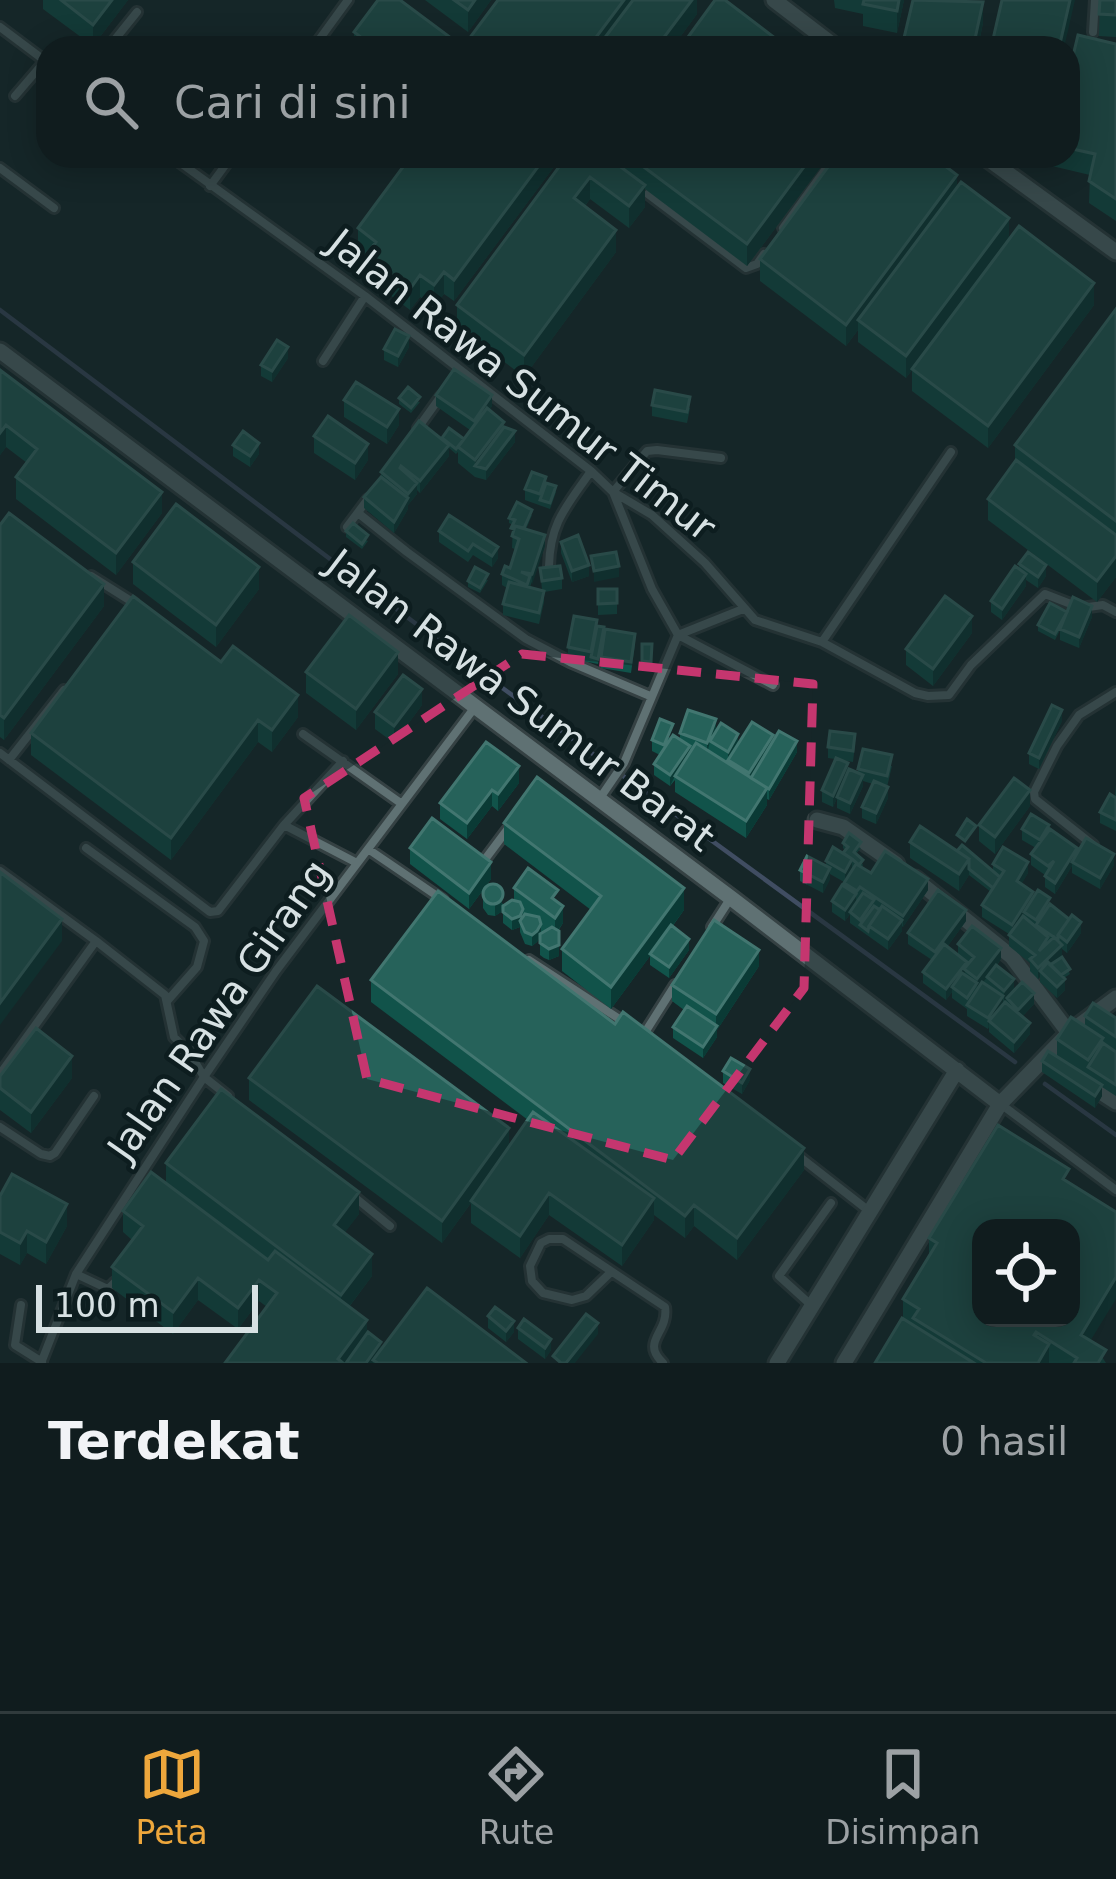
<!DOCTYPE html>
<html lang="id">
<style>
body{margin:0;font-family:"DejaVu Sans",sans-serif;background:#1e292b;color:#f1f3f6}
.controls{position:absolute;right:36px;bottom:36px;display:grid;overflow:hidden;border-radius:24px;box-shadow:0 6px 30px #0003}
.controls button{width:108px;height:108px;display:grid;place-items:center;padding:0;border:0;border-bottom:3px solid #303a3c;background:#101c1e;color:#f1f3f6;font:60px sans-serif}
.scale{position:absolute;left:36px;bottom:30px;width:222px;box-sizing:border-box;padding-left:12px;border:6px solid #d7e1e3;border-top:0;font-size:33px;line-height:42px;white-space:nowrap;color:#d7e1e3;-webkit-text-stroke:9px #0d1d1f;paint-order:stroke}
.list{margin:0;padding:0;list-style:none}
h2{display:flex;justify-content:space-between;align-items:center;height:156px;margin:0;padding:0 48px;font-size:51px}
h2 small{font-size:39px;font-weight:400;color:#9ca1a4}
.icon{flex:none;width:66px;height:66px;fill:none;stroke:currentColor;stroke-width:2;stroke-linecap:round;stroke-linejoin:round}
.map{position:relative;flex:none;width:1116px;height:1363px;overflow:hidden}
.search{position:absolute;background:#101c1e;box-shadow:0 6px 30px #0003;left:36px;right:36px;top:36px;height:132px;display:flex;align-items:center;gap:30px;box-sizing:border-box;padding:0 42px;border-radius:36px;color:#9ca1a4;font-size:45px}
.sheet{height:348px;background:#101c1e}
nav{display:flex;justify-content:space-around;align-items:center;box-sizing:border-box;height:168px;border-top:3px solid #303a3c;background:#101c1e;font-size:33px;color:#9ca1a4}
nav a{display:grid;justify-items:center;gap:6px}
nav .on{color:#eea73c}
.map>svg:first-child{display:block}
</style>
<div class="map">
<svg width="1116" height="1363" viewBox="0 0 1116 1363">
<rect width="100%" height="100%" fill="#162628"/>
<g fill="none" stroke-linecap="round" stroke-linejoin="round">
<!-- stream -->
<path stroke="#404d62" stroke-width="4.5" d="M0,310l460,347 555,405
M1045,1084l71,51"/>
<!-- service casing -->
<g stroke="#354143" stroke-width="14">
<path id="service" d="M0,27l48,36
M1093,32l2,-32
M108,48l29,-36
M313,48l35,-48
M15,96l30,-35
M171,156l194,140 226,175 22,21 39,23 53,48 50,57 67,22 93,51 13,3 21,-1 22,-30 74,-71 36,14 22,-3 13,7
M0,168l54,40
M210,186l22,-30
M648,194l98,74 11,-4 7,-10
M783,228l52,-72
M323,361l42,-65
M418,428l23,-32
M358,513l49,39 119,87 44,23 80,34
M347,527l21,-28
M549,566c1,-44 18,-60 42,-95
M91,576l43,27
M743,609l-65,26 95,50
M822,642l129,-190
M303,734l99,70
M0,753l210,159 8,-1 66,-86 73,38
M9,760l55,-70
M600,798l24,-35 54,-128 -26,-46 -39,-97 34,-41 10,-1 64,8
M284,825l59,-64
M1093,845l-58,-46 -1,-7 23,-46 22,-31 37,-23
M86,848l109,79 9,14 -7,26 -29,33
M368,849l75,51
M483,862l24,-32
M0,871l96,70
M712,927l18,-28
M529,960l98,64
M644,1034l31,-49
M0,1074l96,-133 69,54 9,42 15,15 15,25 24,19
M1002,1105l114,85
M0,1127l41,27 9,2 5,-3 39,-57
M796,1154l73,57
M352,1195l38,31
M611,1272l-25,24 -14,4 -29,-7 -11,-12 -2,-15 11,-23 8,-4h14l102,68c4,26 -25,34 -2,56
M76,1274l32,15 7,-7
M21,1305l-6,40 27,17
M811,1305l-32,-29 52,-73
M41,1363l35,-89 128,-197 72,-106 199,-264"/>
</g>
<!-- minor casing -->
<g stroke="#354143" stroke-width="21">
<path id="minor" d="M774,0l63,48
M984,156l132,96
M0,351l731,547 269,206
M817,820l26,7 53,37
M915,879l97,78 57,76
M1088,1084l28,18
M777,1363l180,-293
M844,1363l156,-259 69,-71 47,-35"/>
</g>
<!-- service -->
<use href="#service" stroke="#5f7173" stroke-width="8"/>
<!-- minor -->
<use href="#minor" stroke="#5f7173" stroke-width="15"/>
</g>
<!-- wall -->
<path fill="#11534a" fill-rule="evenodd" d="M43,0h85l-35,46 -50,-37z
M425,0h66l-23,32z
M697,0v14l-25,34h-318v-16l109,15z
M834,0h70l-7,33 -34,-7v-12l-28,-6z
M1100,0h16v37l-17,-1z
M983,23l-5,25h-74v-10z
M1116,44v177l-27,-18 1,-28 -38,-9v-10h16v-79z
M562,156l-108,145 -10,-7 -10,13 -14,-10 -10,13 -44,-33v-21l-8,-6v-22z
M610,156h219l-82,110 -102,-77v18l-16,21 -39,-29 -5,7 31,46 -92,125 -67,-51v-21l153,-146z
M957,187l52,52 85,66 -106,143 -76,-57v-21l-6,8 -48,-36v-12l-12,16 -86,-65v-22z
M1116,309v268l-19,25 -109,-82v-21l27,-37v-17z
M409,347l-11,20 -14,-7v-11z
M288,358l-16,24 -11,-6v-11z
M0,370l162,143 -46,62 -100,-76v-22l11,-14 -21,-16 -6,8z
M436,395l56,11 -3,4 26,32 -29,38 -11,-3 -17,-14v-11l-2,2 -7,-6v8l-29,37 -3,-3v4l-9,11v4l-14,24 -30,-25v-11l17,-19v-6l61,-32 22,-1 6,-9 -34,-24z
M399,398l21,4 -9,11 -12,-9z
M344,400l55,25 -12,19 -43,-27z
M652,405l38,3 -3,15 -35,-7z
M314,436l54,24 -13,20 -41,-27z
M233,445l26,9 -9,13 -17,-11z
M546,483l10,9 -6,17 -25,-9v-11z
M449,515l49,43 -6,9 -19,-12 -5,7 -29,-20v-11z
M532,515l-6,14 19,17 -15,41 12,3 -2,-22 22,10v11l-18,3v10l-5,22 -36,-9v-11l4,-16 -5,-3v-11l8,-6 5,-19 -3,-1 1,-23 -4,-2v-5z
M0,525l104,81 -100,134 -4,-3z
M346,531l22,10 -6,8 -16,-12z
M561,542l28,34 -17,6 -11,-29z
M133,562l126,27 -43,58 -83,-63z
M1019,564l27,12 -8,12 -12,-8v6l-24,34 -11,-8v-11l28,-32z
M488,580l-8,13 -12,-6v-6z
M598,589h19v25l-19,1z
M1067,612l25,5 -13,31 -19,-8v-10l-5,10 -17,-9v-6z
M597,626l7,1 -6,37 -30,-6v-11z
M972,633l-39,53 -27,-21v-16z
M635,645l-4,28 -30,-5v-11z
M221,662l77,55 -26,35 -14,-10 -87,118 -140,-105v-22z
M306,672l92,2 -42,56 -50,-37z
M422,705l-28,38 -19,-14v-17z
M1062,721l-23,48 -10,-5v-11z
M716,730l22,14 35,-4 24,12 -28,48 -2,-1v6l-21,33 -71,-46v-12l-5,6 -16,-11v-11l6,-9 -8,-4v-11l20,-3 8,3v-7z
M855,745l-2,17 -12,-2 7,13h10v-4l34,-3 -5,21 1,11 -12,26 -14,-6v-11l11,-23 -10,-3v5l-13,28 -13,-6v-10l-4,9 -11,-5v-12l13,-31 -7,-1v-11z
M519,783l-21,28 -6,-5 -25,33 -27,-20v-16z
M1116,784v47l-16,-8v-11l15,-15z
M1030,806l-35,48 -16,-13v-16z
M504,823l180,87 -12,17 17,23 -20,28 -19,-13v-9l-39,53 -49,-38v-22l29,-39 -87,-66z
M1022,829l27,2 28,24 37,10 -14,24 -28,-16v-7l-17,28 -10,-7v-12l-14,-10v-11l5,-6 -14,-8z
M910,842l47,9 36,20v-7l35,9 -7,11 12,14 17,6 31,29 -14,20 -5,-4v7l8,18 -6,4 1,12 -8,8 -17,-16v-5l-2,2 -8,-8v-8l-21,-17v-12l-27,-17v-12l9,-13 -22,-17 -10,16 -49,-33z
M843,843l18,5 -5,6 7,11 -1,2 9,6 57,17 -25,37 -1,-1v5l-14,19 -38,-27v-9l-5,7 -13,-9v-11l12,-15v-4l-14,-8v5l-7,14 -23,-12v-11l26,-5v-4l17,-8 2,-3 -2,-2z
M410,848l81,31 -8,11 20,14 -2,8 -6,4 -7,-1 -5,-7v-18l-14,19 -59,-45z
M514,888l44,14 5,21 -5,8 1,25 -10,4 -5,-2 -4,-3v-19l-3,6 -5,4 -7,-2 -5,-12v-5l-8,3 -9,-7v-11l11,-12z
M966,921l-19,26 11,8v-11l43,15 -4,6 17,25 20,14 -12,13 8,17 -16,19 -25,-21v-5l-1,2 -21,-13v-7l-15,-11v-6l-6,8 -23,-17v-11l9,-12 -24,-16v-11z
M759,966l-42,64v7l-14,21 -30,-20v-11l11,-17 -12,-9v-16z
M371,980l433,190 -67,90 -43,-34 -9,12 -31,-23v5l-32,46 -73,-51 -29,43 -49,-35v-20l-29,40 -193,-143v-22l260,68 19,-26 -157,-118z
M1085,1016l31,2v78l-14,-9v9l-7,12 -53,-36v-11l15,-5v-17l28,-13z
M723,1071l27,9 -8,14 -19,-11z
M72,1078l-41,55 -31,-23v-22z
M166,1163l193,51 -15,19 28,43 -23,31 18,27 14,16 145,13h-301l42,-56 -8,-6 -21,28 -40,-29 -25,34 -61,-46v-21l20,-27 -9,-8v-21l43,-28z
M1069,1183l22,157 15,23h-231l28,-44v-20l26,-43v-18zM981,1228l90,90h-90z
M0,1196l67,30 -21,38 -19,-11 -7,12 -20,-11z
M488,1316l26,16 -8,10 -18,-14z
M518,1328l33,22 -6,9 -27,-20z"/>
<!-- shaded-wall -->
<path fill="#0a3a35" d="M112,0h16l-35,46v-21z
M475,0h16l-23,32v-22z
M624,0h16l-36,48h-16z
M692,0h5v14l-25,34h-16z
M899,0h5l-7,33v-22z
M1070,0h5l-11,48h-5z
M983,2v21l-5,25h-5z
M546,156h16l-108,145v-21z
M812,156h17l-82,110v-22z
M957,175v22l-99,123v10l-12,16v-21z
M590,177v22l-16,21v-22z
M645,185v22l-16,21v-22z
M1009,218v22l-103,138v-22z
M616,230v22l-92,125v-22z
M444,272v22l-10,13v-22z
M420,275v22l-10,13v-21z
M1094,283v22l-106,143v-22z
M409,336v11l-11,20v-11z
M288,347v11l-16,24v-11z
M492,395v11l-18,27v-12z
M399,409v16l-12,19v-17z
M504,422v16l-29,28v11v-17z
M6,425v22l-6,8v-22z
M515,431v11l-29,38v-11z
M259,443v11l-9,13v-11z
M368,444v16l-13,20v-17z
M449,445v11l-29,37v-12z
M417,483v11l-9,11v4l-14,24v-11l14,-24v-4z
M162,492v21l-46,62v-22z
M545,535v11l-13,39v-11z
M498,547v11l-6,9v-11z
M1116,556v21l-19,25v-21z
M589,565v11l-17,6v-11z
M1046,565v11l-8,12v-11z
M619,566v11l-25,5v-11z
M259,567v22l-43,58v-22z
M1026,574v12l-24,34v-11z
M104,584v22l-100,134v-22z
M1092,606v11l-13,31v-11z
M972,616v17l-39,53v-17z
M398,652v22l-42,56v-21z
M422,689v16l-28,38v-17z
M298,695v22l-26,35v-22z
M1062,710v11l-23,48v-11z
M716,719v11l-6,11 -3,13v-11z
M258,720v22l-87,118v-22z
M738,734v11l-10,18v-11z
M773,735v11l-24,38v-11z
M797,741v11l-28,48v-11z
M690,746v12l-15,18 -5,10v-11z
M848,763v11l-15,33v-11z
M519,766v17l-21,28v-17z
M863,775v11l-13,28v-11z
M888,787v11l-12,26v-11z
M767,788v17l-21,33v-17z
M492,790v16l-25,33v-16z
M1030,790v16l-35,48v-17z
M1077,848v11l-5,3v4l-17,28v-11z
M1114,854v11l-14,24v-11z
M852,859v11l-7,13v-11z
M969,859v16l-10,16v-17z
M491,862v17l-22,30v-16z
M1028,862v11l-11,19v-11z
M830,868v11l-7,14v-11z
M928,879v11l-25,37v-11z
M684,888v22l-73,99v-22z
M1033,892v11l-9,9v5l-12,19v-11z
M503,893l-2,19 -6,4v-11z
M856,894v11l-11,16v-11z
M563,906v17l-8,11v-16z
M523,909v11l-3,1v6l-8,3v-11z
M966,910v11l-31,42v-11z
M62,919v22l-62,84v-22z
M902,920v11l-14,19v-11z
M1081,922v11l-14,20v-11z
M541,924v11l-4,7 -5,4v-11z
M689,939v11l-20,28v-11z
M559,945v11l-10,4v-11z
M1062,945v11l-22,15v6l-2,2v-11z
M1001,948v11l-24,31v-11z
M759,950v16l-42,64v7l-14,21v-11l13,-20v-13z
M967,962l-3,14 -12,11v5l-6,8v-11z
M1014,979v11l-10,12v-11z
M1065,979v11l-8,8v-11z
M1034,993v11l-16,17v-11z
M1003,996v11l-14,14 -1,8v-11z
M1030,1023v11l-16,19v-11z
M72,1056v22l-41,55v-21z
M750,1069v11l-8,14v-11z
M1102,1085v11l-7,12v-12z
M509,1128v22l-67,93v-22z
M804,1148v22l-67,90v-22z
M359,1192v22l-25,33v-22z
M549,1193v22l-29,43v-22z
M654,1198v22l-32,46v-21z
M67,1204v22l-21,38v-22z
M694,1205v21l-9,12v-22z
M27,1231v22l-7,12v-22z
M372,1254v22l-31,41v-22z
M1116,1277v22l-35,57v-21z
M198,1278v22l-25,34v-22z
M259,1280v21l-21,28v-21z
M367,1320v22l-16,21h-13v-4z
M514,1321v11l-8,10v-11z
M598,1323v11l-23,29h-9z
M551,1339v11l-6,9v-11z
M381,1342v11l-8,7v3h-7z
M1049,1344v19h-11z"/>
<!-- building -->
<path fill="#26625a" stroke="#427670" stroke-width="3" fill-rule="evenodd" d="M61,0h51l-19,25z
M378,0h22l63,47 35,-47h126l-36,48h-213l-21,-16z
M454,0h21l-7,10z
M633,0h59l-36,48h-59z
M715,0h10l63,48h-108z
M864,0h35l-2,11 -34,-7z
M913,0l70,2 -10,46h-32l-37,-10z
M1002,0h68l-11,48h-68z
M1100,0h16v15l-17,-1z
M1078,35l38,9v155l-27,-18 6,-27 -27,-6v-71z
M411,156h135l-92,124 -10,-8 -10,13 -14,-10 -10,14 -44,-34 10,-13 -18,-14z
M567,156h39l39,29 -16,21 -39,-29 -16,21 42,32 -92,125 -67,-50z
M629,156h183l-65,88z
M836,156h96l25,19 -111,150 -86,-66z
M961,182l48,36 -103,138 -48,-36z
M1019,226l75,57 -106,143 -76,-57z
M1116,309v212l-101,-76z
M395,329l14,7 -11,20 -14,-7z
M277,340l11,7 -16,24 -11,-6z
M454,369l38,26 -18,26 -38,-26z
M0,370l162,122 -46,61 -100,-76 21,-28 -31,-24 -6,8z
M356,382l43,27 -12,18 -43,-27z
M408,387l12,10 -9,11 -12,-10z
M655,390l35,7 -3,15 -35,-7z
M487,408l17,14 -29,38 -17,-13z
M328,416l40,28 -13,19 -41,-27z
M419,421l30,24 -29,36 -19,-15 -1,2 17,15 -9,11 -27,-22z
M504,427l11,4 -29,38 -11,-3z
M449,428l15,11 -8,10 -14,-11z
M243,431l16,12 -9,13 -17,-11z
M1016,460l100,75v21l-19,25 -109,-82z
M532,472l14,5 -6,17 -15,-5z
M381,477l27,21 -14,24 -30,-25z
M546,483l10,3 -6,17 -10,-3z
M517,502l15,8 -8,18 -9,-2 -1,3 -3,-1 4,-8 -6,-2z
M176,504l83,63 -43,58 -83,-63z
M9,513l95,71 -100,134 -4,-3v-190z
M449,515l49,32 -6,9 -19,-12 -5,7 -29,-20z
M353,523l15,12 -6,9 -16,-13z
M515,526l30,9 -13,39 -11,-2 9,4 -3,9 -25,-11 3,-8 5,2 9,-29 -7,-3z
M578,535l11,30 -17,6 -11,-29z
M616,552l3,14 -25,5 -3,-15z
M1028,552l18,13 -8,12 -19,-13z
M560,566l2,12 -20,3 -2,-13z
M1015,566l11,8 -24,35 -11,-8z
M475,567l13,7 -8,14 -12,-7z
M509,582l35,9 -5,22 -36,-9z
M598,589h19v14l-19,1z
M133,596l88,66 12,-16 65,49 -26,35 -14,-10 -87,118 -140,-105z
M945,596l27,20 -39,53 -27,-20z
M1073,597l19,9 -13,31 -19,-8z
M1050,603l17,9 -12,22 -17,-9z
M349,615l49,37 -42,57 -50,-37z
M574,616l23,4 -6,32 -23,-5z
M597,626l7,1 -6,32 -7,-2z
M605,629l30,5 -4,28 -30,-5z
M642,644h10l-1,18 -9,-1z
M403,675l19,14 -28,37 -19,-14z
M1052,705l10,5 -23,48 -10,-5z
M688,710l28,9 -9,24 -27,-10z
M660,719l13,5 -9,21 -12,-5z
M752,722l21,13 -24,38 -21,-13z
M721,723l17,11 -10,18 -18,-11z
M779,731l18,10 -28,48 -18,-11z
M830,731l25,3 -2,17 -25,-4z
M673,735l17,11 -20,29 -16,-11z
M486,742l33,24 -21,28 -6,-4 -25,33 -27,-20z
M696,743l71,45 -21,33 -71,-45z
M863,749l29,6 -5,21 -29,-7z
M836,758l12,5 -15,33 -11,-6z
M849,769l14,6 -13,28 -13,-6z
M537,777l147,111 -73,99 -49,-38 39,-53 -97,-73z
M1014,778l16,12 -35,47 -16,-12z
M874,781l14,6 -12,26 -14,-6z
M1110,794l6,4v22l-16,-8z
M1031,814l18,11 -9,15 -18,-11z
M432,818l59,44 -22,31 -59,-45z
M967,819l9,7 -11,15 -8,-6z
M920,826l49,33 -10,15 -49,-32z
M1050,829l27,19 -22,35 -10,-7 9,-15 -6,5 -17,-12z
M849,833l12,9 -7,10 9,8 -4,5 -7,-6 -9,-6 5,-6 -5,-4z
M1086,838l28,16 -14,24 -28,-16z
M962,845l38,32 -7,11 -24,-19v-10l-12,-8z
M833,847l19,12 -7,13 -19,-11z
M1003,847l25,15 -11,19 16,11 -21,33 -30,-20 22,-34 -11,-7z
M885,851l43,28 -25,37 -43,-29 -3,4 -13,-8 12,-19 15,9z
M807,856l23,12 -7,14 -23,-12z
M528,868l30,22 -6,8 11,8 -8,12 -41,-30z
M0,872l62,47 -62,84z
M483 894a10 10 0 1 1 20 0a10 10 0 1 1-20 0Z
M842,885l14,9 -11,16 -13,-9z
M938,890l28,20 -31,42 -27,-19z
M1038,890l12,8 -14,22 -12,-8z
M438,891l177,133 8,-12 181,136 -67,90 -43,-33 -9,11 -314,-236z
M863,893l11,7 -14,20 -10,-8z
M512,900l8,2 3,7 -3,7 -8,3 -9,-7v-6z
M1050,904l19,15 -11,16v5l-22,-15z
M874,906l6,4 -11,16 -1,5 -8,-6z
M882,906l20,14 -14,19 -19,-13z
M525,914l14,3 2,7 -4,7 -5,4 -7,-3 -5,-11z
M1072,915l9,7 -14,20 -9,-7z
M1023,916l25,21 -9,14 15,-14 8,8 -24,23 -8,-9 5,-4 -26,-20z
M714,920l45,30 -43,64 -44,-29z
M671,925l18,14 -20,28 -19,-13z
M972,926l29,22 -24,31 -13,-10 10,-12 -16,-13z
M552,927l7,4v14l-10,4 -9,-6v-9z
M944,944l23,18 -21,27 -23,-17z
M1062,957l8,12 -9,6 -11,-10z
M1048,962l17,17 -8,8 -17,-16z
M996,965l18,14 -10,12 -17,-14z
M962,973l15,10 -10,15 -15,-11z
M982,982l21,14 -15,22 -21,-13z
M1022,982l12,11 -16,17 -11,-12z
M317,986l192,142 -67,93 -193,-143z
M1005,1002l25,21 -16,19 -25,-21z
M1093,1003l23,15v19l-31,-21z
M687,1006l30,20 -14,21 -30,-20z
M1071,1017l32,21 -15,22 -31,-21z
M36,1028l36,28 -41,56 -31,-24v-12z
M1103,1043l13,9v33l-28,-18z
M1048,1051l54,34 -7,11 -53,-35z
M731,1058l19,11 -8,14 -19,-12z
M221,1089l138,103 -25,33 38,29 -31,41 -175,-132z
M533,1112l121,86 -32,47 -73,-52 -29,43 -49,-35z
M998,1125l71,44 -6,10 53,33v65l-35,58 25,15 -8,13h-24l3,-5 -41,-26 -2,3 15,9 -11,19h-52l-73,-45 6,-9 -16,-10 34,-56 -8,-5zM981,1228h90v90h-27l-2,5 -8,-5h-53z
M151,1172l117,88 7,-9 92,69 -29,39 5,4h-118l52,-70 -18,-13 -21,28 -40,-30 -25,34 -61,-45 31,-41 -20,-15z
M12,1174l55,30 -21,38 -19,-11 -7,12 -20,-11v-36z
M427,1288l99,75h-148l-5,-3z
M495,1307l19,14 -8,10 -18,-15z
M586,1314l12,9 -32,40h-5l-8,-7z
M902,1318l72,45h-99z
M524,1319l27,20 -6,9 -27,-20z
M368,1332l13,10 -15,21h-20z"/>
<!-- marked area -->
<path d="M0 0H1116V1363H0ZM522,654l291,30 -9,304 -131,172 -306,-81 -63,-281z" fill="#162628" fill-opacity=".55" fill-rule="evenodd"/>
<path fill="none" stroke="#c5366f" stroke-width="9" stroke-dasharray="24 15" stroke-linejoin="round" d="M522,654l291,30 -9,304 -131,172 -306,-81 -63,-281z"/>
<g text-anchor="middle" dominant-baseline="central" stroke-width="9" stroke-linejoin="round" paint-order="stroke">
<!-- street labels -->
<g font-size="39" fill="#d7e1e3" stroke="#0d1d1f">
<text transform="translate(522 385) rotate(38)">Jalan Rawa Sumur Timur</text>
<text transform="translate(521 700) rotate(37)">Jalan Rawa Sumur Barat</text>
<text transform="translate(219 1010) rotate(-55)">Jalan Rawa Girang</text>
</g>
</g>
</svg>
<div class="controls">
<button><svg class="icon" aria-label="locate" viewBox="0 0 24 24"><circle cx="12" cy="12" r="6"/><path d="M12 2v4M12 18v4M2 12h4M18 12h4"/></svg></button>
</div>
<div class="scale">100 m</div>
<div class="search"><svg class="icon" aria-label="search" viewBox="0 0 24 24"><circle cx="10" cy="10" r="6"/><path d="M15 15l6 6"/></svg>Cari di sini</div>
</div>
<section class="sheet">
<h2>Terdekat<small>0 hasil</small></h2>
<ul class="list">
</ul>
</section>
<nav>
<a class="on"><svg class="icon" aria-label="map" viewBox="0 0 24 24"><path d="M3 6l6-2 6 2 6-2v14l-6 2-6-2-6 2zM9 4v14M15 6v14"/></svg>Peta</a>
<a><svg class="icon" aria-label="directions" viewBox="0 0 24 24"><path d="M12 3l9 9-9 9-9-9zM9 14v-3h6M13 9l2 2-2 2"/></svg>Rute</a>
<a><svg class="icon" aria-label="saved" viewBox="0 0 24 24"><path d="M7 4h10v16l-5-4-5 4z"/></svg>Disimpan</a>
</nav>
